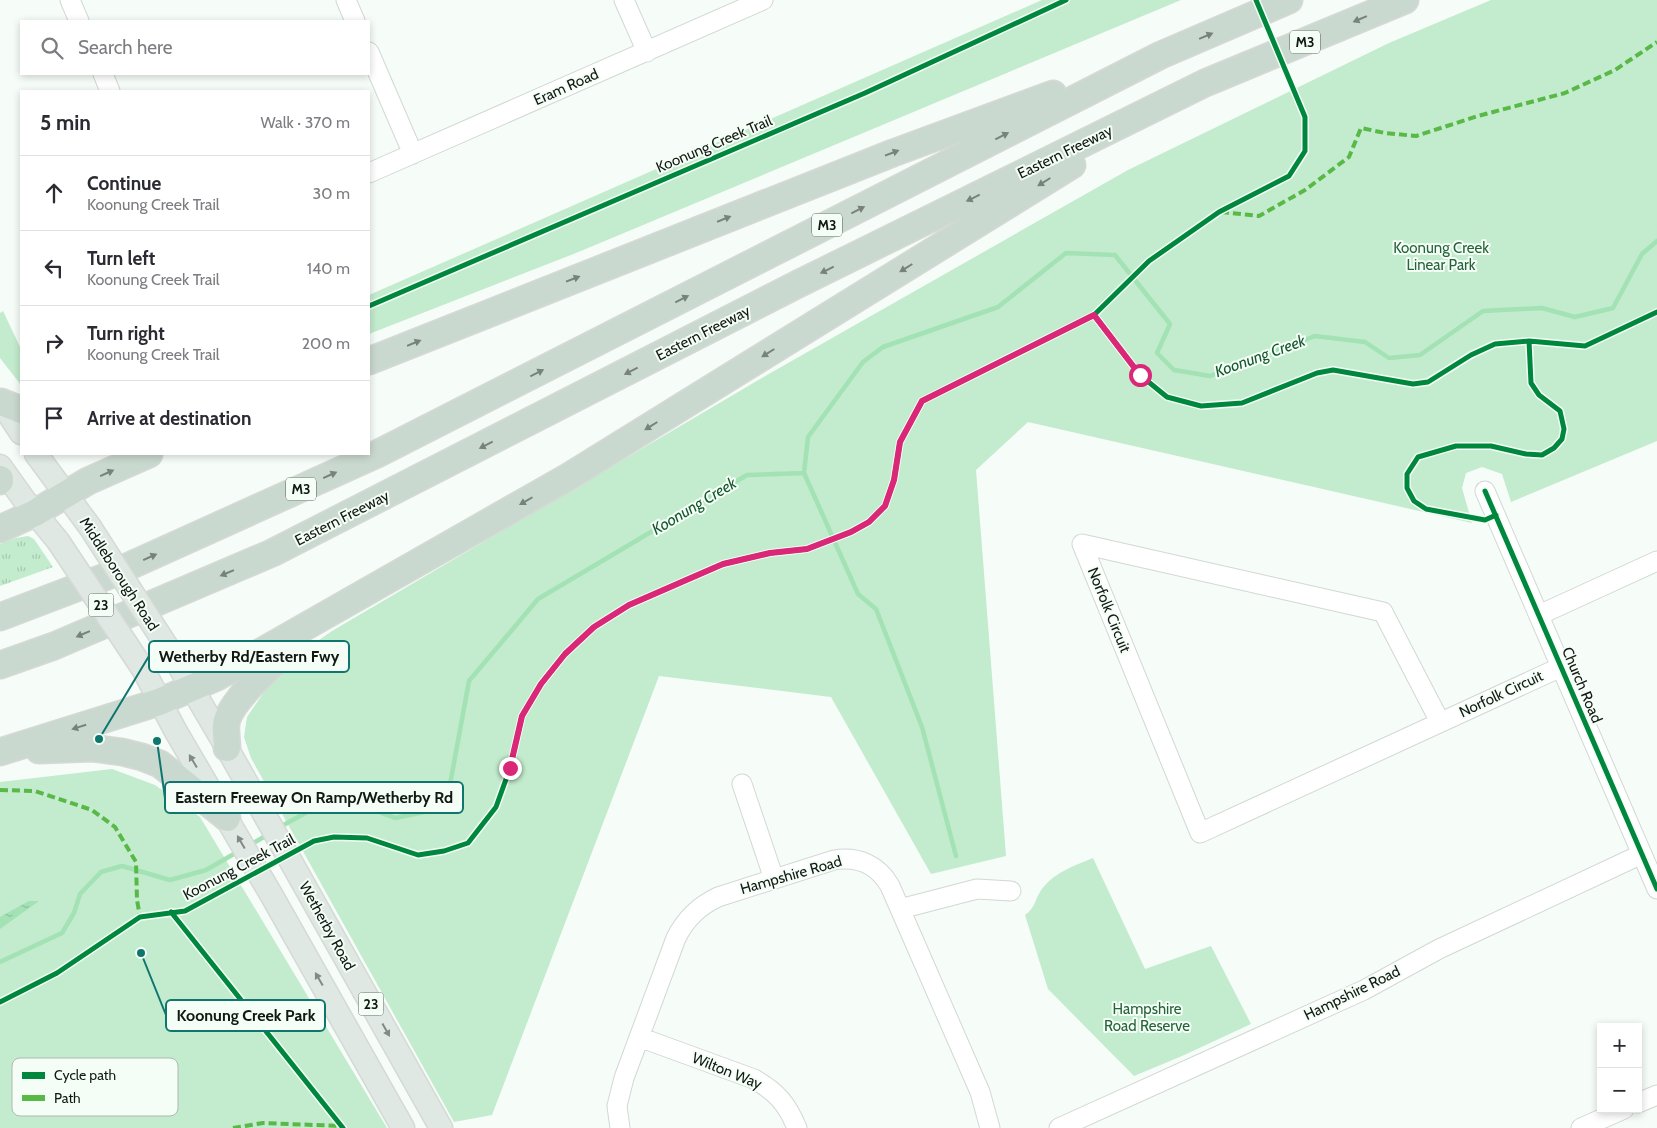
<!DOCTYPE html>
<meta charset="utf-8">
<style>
body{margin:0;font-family:Cabin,sans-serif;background:#f2f2f3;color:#2b2b33}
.controls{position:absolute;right:15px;bottom:15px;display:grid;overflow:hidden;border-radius:0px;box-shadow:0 2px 8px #0003}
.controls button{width:45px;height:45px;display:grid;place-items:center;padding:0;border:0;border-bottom:1px solid #e1e1e2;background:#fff;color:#2b2b33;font:25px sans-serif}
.stop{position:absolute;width:15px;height:15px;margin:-11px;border:4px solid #db2777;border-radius:50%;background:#fff}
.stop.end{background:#db2777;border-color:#fff;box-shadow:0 1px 5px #0008}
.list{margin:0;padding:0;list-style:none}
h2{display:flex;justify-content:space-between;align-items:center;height:65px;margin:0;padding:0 20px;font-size:21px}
h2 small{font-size:16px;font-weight:400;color:#7c7c81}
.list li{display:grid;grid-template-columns:32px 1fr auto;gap:15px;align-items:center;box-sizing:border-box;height:75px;padding:0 20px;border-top:1px solid #e1e1e2}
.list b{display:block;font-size:19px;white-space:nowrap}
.list p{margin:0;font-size:16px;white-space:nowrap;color:#7c7c81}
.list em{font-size:16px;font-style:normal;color:#7c7c81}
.icon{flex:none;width:28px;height:28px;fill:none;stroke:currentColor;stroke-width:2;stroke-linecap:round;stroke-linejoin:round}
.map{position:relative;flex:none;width:1657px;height:1128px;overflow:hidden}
.search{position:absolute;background:#fff;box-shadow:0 2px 8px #0003;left:20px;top:20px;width:350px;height:55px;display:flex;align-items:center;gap:12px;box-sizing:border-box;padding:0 18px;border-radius:0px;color:#7c7c81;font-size:19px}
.panel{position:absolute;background:#fff;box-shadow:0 2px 8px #0003;left:20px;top:90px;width:350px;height:365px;border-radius:0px}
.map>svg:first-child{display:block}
</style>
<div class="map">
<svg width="1657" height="1128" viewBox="0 0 1657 1128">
<defs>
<pattern id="grass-tufts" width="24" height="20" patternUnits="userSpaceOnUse" patternTransform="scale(1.25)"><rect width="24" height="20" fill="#c3ebcd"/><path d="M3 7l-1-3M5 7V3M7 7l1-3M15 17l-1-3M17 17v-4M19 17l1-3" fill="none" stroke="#a6c9af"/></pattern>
<pattern id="water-ripples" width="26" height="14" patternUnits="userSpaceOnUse" patternTransform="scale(1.25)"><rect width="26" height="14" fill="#a2e2b4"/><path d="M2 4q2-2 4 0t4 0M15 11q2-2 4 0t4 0" fill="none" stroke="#8ac19a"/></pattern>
</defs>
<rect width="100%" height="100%" fill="#f6fcf7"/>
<!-- grass -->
<path fill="url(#grass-tufts)" d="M28,536l6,3 19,28 -53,19v-42l16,-6z"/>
<!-- green -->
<path fill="#c3ebcd" d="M1042,0h139l-605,253 -207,81v-39z
M1491,0h166v441l-146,61 -9,-28 -20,-7 -16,6 -4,15 10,35 -444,-101 -52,48 30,386 -75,18 -100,-177 -172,-21 -167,439 -38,7 -203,-364 -7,-21 3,-20 17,-25 32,-36 36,-25 435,-256 361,-205 261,-127z
M3,311l18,38v36l-21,-27v-45z
M112,769l43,16 45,32 187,311h-387v-346z
M1093,858l52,111 66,-23 40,78 -69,32 -48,20 -86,-87 -23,-74c10,-7 9,-13 15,-23 12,-19 34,-26 53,-34z"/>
<!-- water -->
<path fill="url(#water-ripples)" d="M29,901h10l-39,28v-12z"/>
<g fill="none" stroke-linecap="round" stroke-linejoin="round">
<!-- stream -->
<path stroke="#a2e2b4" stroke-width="4.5" d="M804,473l54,121 18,15 46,118 34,129
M280,827l56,-31 59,22 29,-6 25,-22 20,-109 69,-82 209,-124 57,-2 4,-36 55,-75 20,-15 115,-40 68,-54 49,2 55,69 -13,29 17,17 36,6 105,-40 50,6 24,16 31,-3 63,-44 59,-3 33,9 38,-9 29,-54 15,-13
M250,845l19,-11
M0,962l62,-29 12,-20 6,-19 21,-22 21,-6 48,14 36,-10 33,-19"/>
<!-- minor casing -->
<g stroke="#d2d8d3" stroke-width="21">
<path id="minor" d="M70,0l9,21
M346,0l9,21
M624,0l23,52
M369,52l44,102
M103,74l7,17
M369,173l394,-173
M1485,491l172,398
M1539,615l118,-54
M1440,722l-57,-110 -301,-68 118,289 361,-166
M742,784l32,95
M900,909l77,-20 34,2
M639,1037l115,42c23,13 33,25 43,49
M1638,1103l19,-8
M620,1128l-3,-22 7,-28 52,-140c10,-20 23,-32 42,-41l116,-37c24,-4 44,5 56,26l90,206 10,36
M1059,1128l305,-138 75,-41 203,-95
M1581,1128l43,-19"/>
</g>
<!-- major casing -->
<g stroke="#d6d9d6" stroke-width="25">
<path id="major" d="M0,401l21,32
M36,454l54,73
M0,466l25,35 33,40
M173,656l54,92 214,380
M143,669l32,61 97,166 131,232"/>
</g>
<!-- highway casing -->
<g stroke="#d6d9d6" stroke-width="29">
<path id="highway" d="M369,361l524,-208 160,-59
M1,402l20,8
M0,479v2
M0,529l35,-16 53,-32 61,-27
M0,617l105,-40 272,-123 784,-399 128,-55
M0,665l54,-19 218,-93 526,-269 407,-201 200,-83
M227,748c0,-8 -2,-16 -1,-24 3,-22 48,-62 66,-77
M39,750l53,-2 30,4 20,5 18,7 67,54
M0,752l159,-50 58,-25 351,-200 504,-312"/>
</g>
<!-- minor -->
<use href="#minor" stroke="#fefffe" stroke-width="19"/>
<!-- major -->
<use href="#major" stroke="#dfe8e3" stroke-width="22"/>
<!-- highway -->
<use href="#highway" stroke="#cad9cf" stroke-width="26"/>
<!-- major-bridge casing -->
<g stroke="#d6d9d6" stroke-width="25" stroke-linecap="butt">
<path id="major-bridge" d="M90,527l83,129
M58,541l85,128"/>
</g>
<!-- major-bridge -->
<use href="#major-bridge" stroke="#dfe8e3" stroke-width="22"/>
<!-- quiet -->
<path stroke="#58b947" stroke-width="4" stroke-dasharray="8 4" stroke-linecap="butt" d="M1221,212l38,4 46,-26 44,-33 12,-29 24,5 31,3 62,-20 87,-23 50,-23 42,-28
M0,790l35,1 57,19 23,17 21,35 1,38 3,17
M233,1128l30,-5 78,3"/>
<!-- cycleway casing -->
<g stroke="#f4fef6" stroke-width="8">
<path id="cycleway" d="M369,306l496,-213 201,-93
M1094,315l46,60 27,22 34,9 41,-3 75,-30 16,-3 80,14 15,-2 43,-27 24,-11 34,-3 56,5 72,-34
M1485,491l172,398
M1496,515l-11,5 -59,-11 -12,-8 -7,-13v-14l11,-17 38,-11h35l35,8 16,1 12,-7 8,-9 2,-10 -4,-18 -21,-16 -8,-12 -2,-42
M171,912l172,216
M0,1002l57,-29 83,-56 45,-6 129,-70 20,-4 33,1 51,17 26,-4 24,-8 28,-36 14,-39 12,-52 19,-32 24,-30 29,-27 35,-22 94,-41 47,-11 37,-4 44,-17 18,-10 16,-16 9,-26 6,-38 22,-41 172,-86 55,-54 70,-49 70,-36 16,-25v-34l-49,-117"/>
</g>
<!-- cycleway -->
<use href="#cycleway" stroke="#00873e" stroke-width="5"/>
</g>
<!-- one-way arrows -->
<defs><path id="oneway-solid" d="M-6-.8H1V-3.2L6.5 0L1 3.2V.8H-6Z" transform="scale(1.25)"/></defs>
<g fill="#77827a">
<use href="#oneway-solid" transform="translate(1360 19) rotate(157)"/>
<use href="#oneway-solid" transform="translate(1206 36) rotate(-23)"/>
<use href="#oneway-solid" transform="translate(1002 136) rotate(-27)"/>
<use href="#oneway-solid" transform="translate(892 153) rotate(-21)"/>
<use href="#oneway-solid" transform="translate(1044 182) rotate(148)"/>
<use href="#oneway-solid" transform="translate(973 198) rotate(154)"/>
<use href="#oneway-solid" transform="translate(858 210) rotate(-27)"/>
<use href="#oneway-solid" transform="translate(724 219) rotate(-22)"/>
<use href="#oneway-solid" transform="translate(906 268) rotate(148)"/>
<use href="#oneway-solid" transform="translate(827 270) rotate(154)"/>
<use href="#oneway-solid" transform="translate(573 279) rotate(-21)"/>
<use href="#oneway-solid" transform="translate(682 299) rotate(-27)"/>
<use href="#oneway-solid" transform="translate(414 343) rotate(-22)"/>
<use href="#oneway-solid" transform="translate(768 353) rotate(148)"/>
<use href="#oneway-solid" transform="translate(631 371) rotate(153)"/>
<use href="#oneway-solid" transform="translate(537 373) rotate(-27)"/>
<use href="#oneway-solid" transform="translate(651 426) rotate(148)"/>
<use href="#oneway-solid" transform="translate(486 445) rotate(153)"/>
<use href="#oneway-solid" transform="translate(107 473) rotate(-24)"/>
<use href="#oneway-solid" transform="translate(330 475) rotate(-24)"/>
<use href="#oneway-solid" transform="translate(526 501) rotate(150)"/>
<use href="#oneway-solid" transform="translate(150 557) rotate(-24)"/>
<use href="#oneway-solid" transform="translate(227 573) rotate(157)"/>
<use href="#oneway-solid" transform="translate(83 634) rotate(157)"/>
<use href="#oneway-solid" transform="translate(79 727) rotate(163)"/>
</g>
<g fill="#838a85">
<use href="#oneway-solid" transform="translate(193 761) rotate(-121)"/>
<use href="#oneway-solid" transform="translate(241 842) rotate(-120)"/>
<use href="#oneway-solid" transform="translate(319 979) rotate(-120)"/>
<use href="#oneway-solid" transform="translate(386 1030) rotate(61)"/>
</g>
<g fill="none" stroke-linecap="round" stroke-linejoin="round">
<!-- route -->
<path stroke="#db2777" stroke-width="6" d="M510,768l12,-52 19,-32 24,-30 29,-27 35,-22 94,-41 47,-11 37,-4 44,-17 18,-10 16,-16 9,-26 6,-38 22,-41 172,-86 46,60"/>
</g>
<g text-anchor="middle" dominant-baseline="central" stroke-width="4" stroke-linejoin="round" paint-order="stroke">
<!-- shield labels -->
<g fill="#f4fef6" stroke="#565d57" stroke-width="1">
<rect x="1290" y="30.5" width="30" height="23" rx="4"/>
<rect x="812" y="213.5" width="30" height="23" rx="4"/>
<rect x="286" y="477.5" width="30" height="23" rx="4"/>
<rect x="88.5" y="593.5" width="25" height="23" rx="4"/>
<rect x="358.5" y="992.5" width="25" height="23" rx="4"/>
</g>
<g font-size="14" font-weight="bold" fill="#121813">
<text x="1305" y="42">M3</text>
<text x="827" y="225">M3</text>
<text x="301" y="489">M3</text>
<text x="101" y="605">23</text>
<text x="371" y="1004">23</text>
</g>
<!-- street labels -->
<g font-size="15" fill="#121813" stroke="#f4fef6">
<text transform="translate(566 87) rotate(-24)">Eram Road</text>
<text transform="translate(714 144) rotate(-23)">Koonung Creek Trail</text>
<text transform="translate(1065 152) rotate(-26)">Eastern Freeway</text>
<text transform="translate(703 333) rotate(-27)">Eastern Freeway</text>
<text transform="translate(342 518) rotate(-27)">Eastern Freeway</text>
<text transform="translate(119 574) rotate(57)">Middleborough Road</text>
<text transform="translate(1109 610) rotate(68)">Norfolk Circuit</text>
<text transform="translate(1582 685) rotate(67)">Church Road</text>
<text transform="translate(1501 694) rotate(-25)">Norfolk Circuit</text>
<text transform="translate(239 867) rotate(-28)">Koonung Creek Trail</text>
<text transform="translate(791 875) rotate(-16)">Hampshire Road</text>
<text transform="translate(327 926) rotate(61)">Wetherby Road</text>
<text transform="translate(1352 993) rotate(-26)">Hampshire Road</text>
<text transform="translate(727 1071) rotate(22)">Wilton Way</text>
</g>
<!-- park labels -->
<g font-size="15" fill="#25633a" stroke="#f4fef6">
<text x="1441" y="248">Koonung Creek<tspan x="1441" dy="17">Linear Park</tspan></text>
<text x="1147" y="1009">Hampshire<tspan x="1147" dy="17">Road Reserve</tspan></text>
</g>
<!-- water labels -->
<g font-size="16" font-style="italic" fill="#16572f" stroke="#f4fef6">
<text transform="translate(1260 356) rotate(-20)">Koonung Creek</text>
<text transform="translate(694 506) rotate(-31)">Koonung Creek</text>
</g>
</g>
<!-- legend -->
<rect x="12" y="1058" width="166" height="58" rx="8" fill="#f4fef6" stroke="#b0b9b2" stroke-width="1"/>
<rect x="22" y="1072" width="23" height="7" fill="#00873e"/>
<rect x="22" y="1095" width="23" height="6" fill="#58b947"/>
<g font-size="14" fill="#121813">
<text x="54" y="1080">Cycle path</text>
<text x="54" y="1103">Path</text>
</g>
<!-- callouts -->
<path fill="none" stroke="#0f766e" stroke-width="2" d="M99 739L149 656M157 741L165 798M141 953L166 1015"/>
<g fill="#0f766e" stroke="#f4fef6" stroke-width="2">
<circle cx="99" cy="739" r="5"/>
<circle cx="157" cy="741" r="5"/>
<circle cx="141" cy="953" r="5"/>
</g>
<g fill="#f4fef6" stroke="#0f766e" stroke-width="2">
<rect x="149" y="641" width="200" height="31" rx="5"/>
<rect x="165" y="782" width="298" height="31" rx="5"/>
<rect x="166" y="1000" width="159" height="31" rx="5"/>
</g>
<g font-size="16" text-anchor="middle" font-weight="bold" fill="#121813">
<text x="249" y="662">Wetherby Rd/Eastern Fwy</text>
<text x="314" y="803">Eastern Freeway On Ramp/Wetherby Rd</text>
<text x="246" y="1021">Koonung Creek Park</text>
</g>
</svg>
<div class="controls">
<button>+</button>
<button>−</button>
</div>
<div class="stop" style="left:1140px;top:375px"></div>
<div class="stop end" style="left:510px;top:768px"></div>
<div class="search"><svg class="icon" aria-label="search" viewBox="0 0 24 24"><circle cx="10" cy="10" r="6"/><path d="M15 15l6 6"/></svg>Search here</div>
<section class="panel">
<h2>5 min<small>Walk · 370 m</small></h2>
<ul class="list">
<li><svg class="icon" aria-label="ahead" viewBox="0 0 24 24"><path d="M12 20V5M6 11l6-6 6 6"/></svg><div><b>Continue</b><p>Koonung Creek Trail</p></div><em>30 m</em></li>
<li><svg class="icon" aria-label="left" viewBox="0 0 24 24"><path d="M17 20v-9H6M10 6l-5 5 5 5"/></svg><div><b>Turn left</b><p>Koonung Creek Trail</p></div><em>140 m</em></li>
<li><svg class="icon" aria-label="right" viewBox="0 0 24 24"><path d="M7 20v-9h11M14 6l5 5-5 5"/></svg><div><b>Turn right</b><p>Koonung Creek Trail</p></div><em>200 m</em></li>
<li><svg class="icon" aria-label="arrive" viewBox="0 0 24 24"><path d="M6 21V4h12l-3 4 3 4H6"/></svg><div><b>Arrive at destination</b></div></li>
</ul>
</section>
</div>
